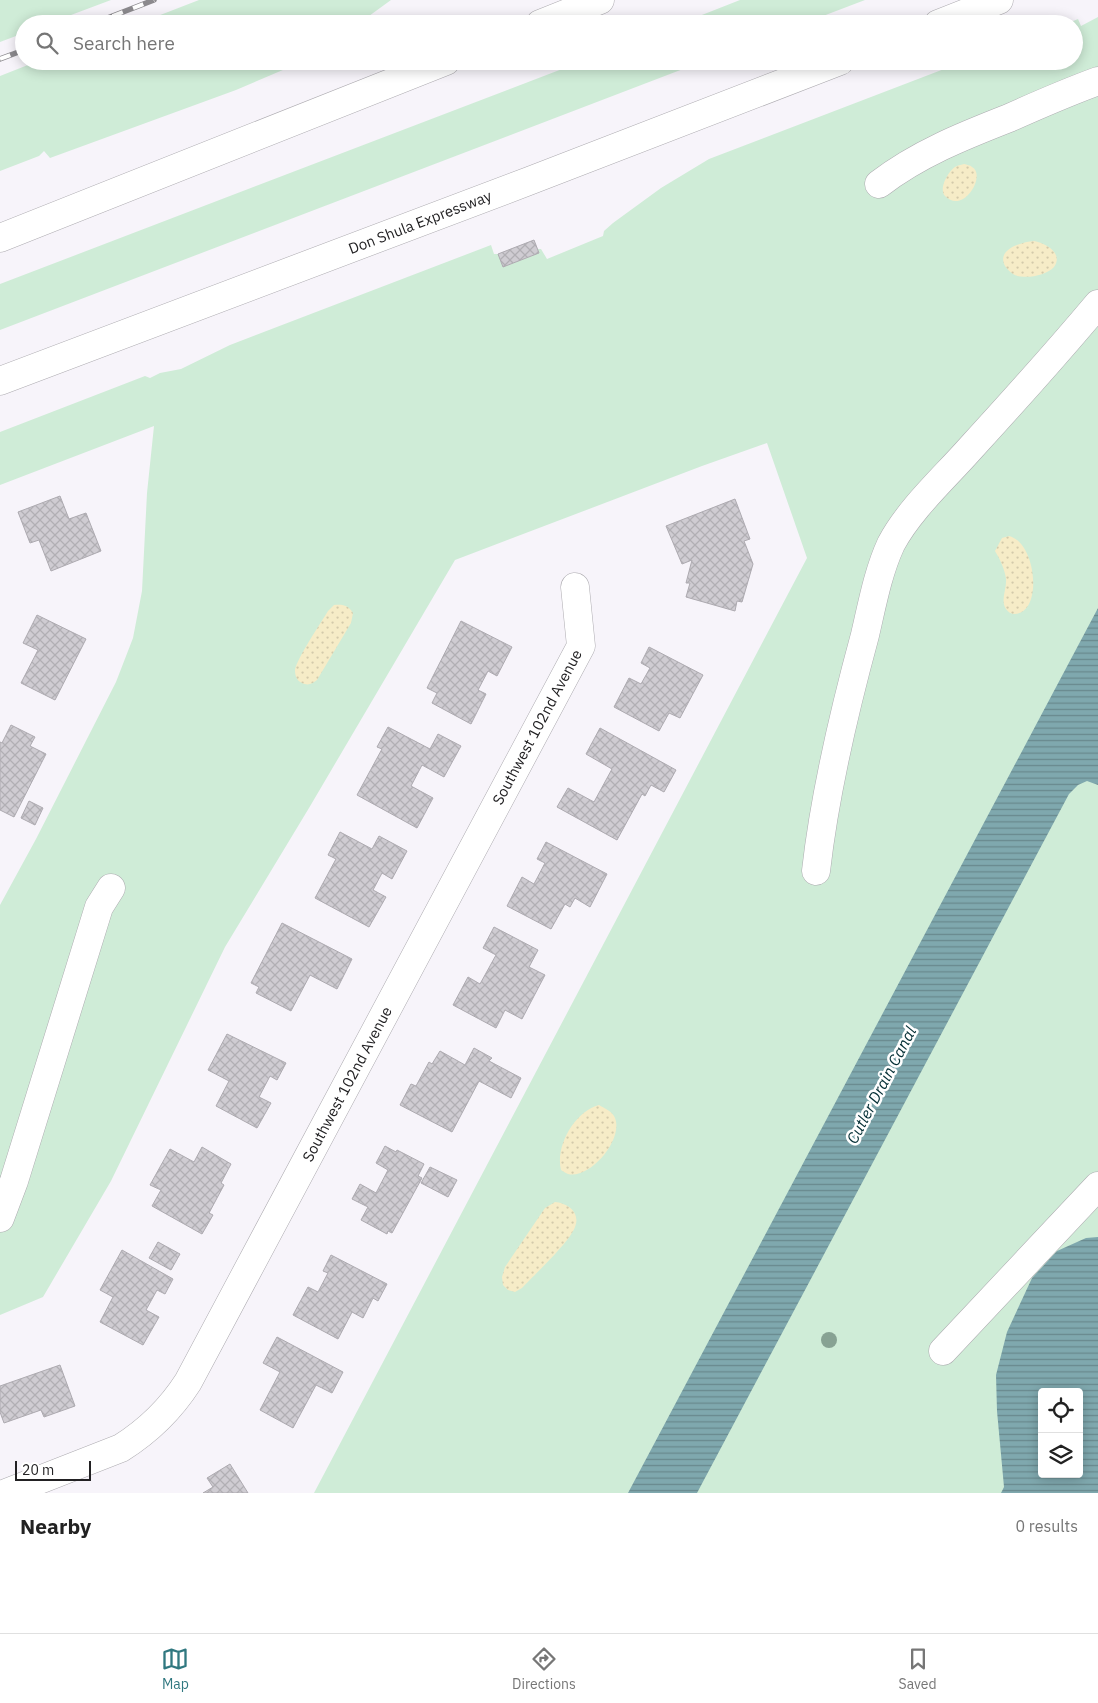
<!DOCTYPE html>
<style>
body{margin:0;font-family:"IBM Plex Sans",sans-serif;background:#f2f2f2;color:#222}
.controls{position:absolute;right:15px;bottom:15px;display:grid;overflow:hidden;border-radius:5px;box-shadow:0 2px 12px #0003}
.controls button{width:45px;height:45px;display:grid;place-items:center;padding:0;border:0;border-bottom:1px solid #e0e0e0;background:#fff;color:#222;font:25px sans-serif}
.scale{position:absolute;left:15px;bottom:12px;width:76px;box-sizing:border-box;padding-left:5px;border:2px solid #222123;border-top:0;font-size:14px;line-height:18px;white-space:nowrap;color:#222123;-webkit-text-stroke:4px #fff;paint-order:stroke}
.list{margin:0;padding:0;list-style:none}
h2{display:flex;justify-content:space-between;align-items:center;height:65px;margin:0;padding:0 20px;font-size:21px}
h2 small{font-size:16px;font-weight:400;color:#767676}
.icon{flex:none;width:28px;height:28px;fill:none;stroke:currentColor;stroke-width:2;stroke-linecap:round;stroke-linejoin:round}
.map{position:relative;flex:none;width:1098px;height:1493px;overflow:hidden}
.search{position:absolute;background:#fff;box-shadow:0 2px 12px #0003;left:15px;right:15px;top:15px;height:55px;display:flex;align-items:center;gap:12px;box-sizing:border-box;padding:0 18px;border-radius:28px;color:#767676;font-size:19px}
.sheet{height:140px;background:#fff}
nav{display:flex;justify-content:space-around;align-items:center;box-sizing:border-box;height:70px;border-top:1px solid #e0e0e0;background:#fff;font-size:14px;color:#767676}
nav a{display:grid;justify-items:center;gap:2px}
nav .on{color:#307880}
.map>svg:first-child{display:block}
</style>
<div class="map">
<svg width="1098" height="1493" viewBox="0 0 1098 1493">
<defs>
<pattern id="sand-dots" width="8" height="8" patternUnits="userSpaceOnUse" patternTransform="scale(1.25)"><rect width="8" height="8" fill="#f6ecc7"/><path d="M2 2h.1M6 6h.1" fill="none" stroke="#d3caab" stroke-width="1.8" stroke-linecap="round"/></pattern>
<pattern id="water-rules" width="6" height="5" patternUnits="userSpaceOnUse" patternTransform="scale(1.25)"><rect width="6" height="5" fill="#7fa8ae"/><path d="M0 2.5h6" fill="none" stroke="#68888d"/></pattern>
<pattern id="building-cross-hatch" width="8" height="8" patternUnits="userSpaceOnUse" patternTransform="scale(1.25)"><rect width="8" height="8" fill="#cfccd2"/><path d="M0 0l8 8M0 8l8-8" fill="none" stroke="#b1afb4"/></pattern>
</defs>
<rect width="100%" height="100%" fill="#f7f4fa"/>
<!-- green -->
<path fill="#cfecd7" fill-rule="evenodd" d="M0,0h111l-64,24h-23v9l-24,9z
M199,0h192l-33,24h-221z
M740,0h125l-63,24h-123z
M1098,17v1476h-784l493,-935 -40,-115 -65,23 -247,94 -146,248 -84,139 -114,234 -68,116 -43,18v-410l36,-66 80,-157 17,-44 9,-47 5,-98 7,-67 -154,59v-53l145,-56 5,2 10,-5 21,-4 49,-24 261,-100 3,9h4l5,13 36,-14 -2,-4h4l6,10 56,-23 1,-5 9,-8 48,-35 48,-29 256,-98h109v-37h-8l12,-5 3,7zM1042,1392h37v82h-37z
M38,61h266l-68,29 -186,68 -6,-7 -5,5 -39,15v-95z
M583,61h121l-704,269v-46z"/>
<!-- sand -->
<path fill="url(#sand-dots)" d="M964,164c3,1 6,1 8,3 15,8 -9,48 -27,29 -7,-7 4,-27 12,-30 1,-1 5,-1 7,-2z
M1034,241c11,2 30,12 20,26 -8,9 -31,13 -41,7 -3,-2 -5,-4 -8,-8 -9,-17 17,-24 29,-25z
M1009,536c28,7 34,77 6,78 -4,0 -7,-2 -9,-5 -6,-9 1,-20 0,-30 -1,-9 -6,-20 -11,-28l7,-13z
M334,605c9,-1 14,0 19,8l-2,10 -34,57c-5,4 -9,6 -15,3 -5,-2 -7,-7 -7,-13 2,-12 26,-47 33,-59z
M599,1105c5,3 12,6 15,11 12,21 -24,64 -46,58 -3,-1 -5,-3 -7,-4 -6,-24 14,-59 38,-65z
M555,1202c12,1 26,10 20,25 -6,16 -40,47 -53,61l-7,4 -7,-2 -5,-5 -1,-8 3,-10 40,-59z"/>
<!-- water -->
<path fill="url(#water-rules)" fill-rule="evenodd" d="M1098,608v177l-11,-4 -9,4 -9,9 -372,699h-69z
M1098,1237v256h-97l3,-6 -7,-76 -1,-36 11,-43 25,-54 25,-27 29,-13zM1042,1392h37v82h-37z"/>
<!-- building -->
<path fill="url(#building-cross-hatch)" stroke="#adaab0" d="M534,240l5,13 -36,14 -5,-13z
M60,496l9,23 17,-6 15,38 -50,20 -12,-31 -9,3 -12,-31z
M735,499l15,40 -6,2 9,23 -11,38 -5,-1 -2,10 -49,-14 4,-14h-4l6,-23 -10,4 -16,-38z
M37,615l49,24 -31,61 -34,-17 17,-33 -15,-7z
M461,621l51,26 -15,29 -9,-5 -10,19 8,4 -15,30 -39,-21 5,-10 -10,-5z
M649,647l54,28 -23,43 -11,-5 -10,18 -45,-24 15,-29 12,6 9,-16 -9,-5z
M11,725l24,12 -5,9 16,8 -32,63 -14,-7v-68l2,1z
M388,727l42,22 8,-15 23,12 -17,31 -22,-12 -11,21 22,12 -16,30 -60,-33 25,-46 -5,-2z
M600,728l76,42 -12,22 -13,-7 -6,11 -3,-2 -25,46 -60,-33 11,-19 26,14 18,-33 -26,-15z
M29,801l14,7 -8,17 -14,-7z
M340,832l32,17 7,-13 28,15 -15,28 -10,-6 -9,17 13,7 -17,30 -54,-29 21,-39 -8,-4z
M546,842l61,32 -17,33 -15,-9 -5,9 -5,-3 -14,25 -44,-23 15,-29 12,7 11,-21 -8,-4z
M282,923l70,36 -15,30 -27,-14 -19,36 -35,-18 3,-6 -8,-4z
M494,927l44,23 -9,17 16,8 -23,44 -17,-9 -9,18 -43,-23 15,-28 12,7 16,-29 -13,-7z
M227,1034l59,29 -9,17 -7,-4 -11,21 12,6 -14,25 -41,-22 13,-25 -21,-11z
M474,1048l18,10 -3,3 32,17 -10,20 -32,-17 -27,51 -52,-27 11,-21 5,2 13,-24 3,2 8,-13 25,14z
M385,1146l11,6 1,-2 27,14 -6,12 4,2 -30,55 -4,-2 -1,3 -26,-14 7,-13 -16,-8 8,-15 16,9 12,-23 -12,-7z
M202,1147l29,17 -10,19 3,2 -15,28 4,2 -11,19 -50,-28 9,-16 -11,-5 20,-36 24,13z
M430,1167l27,13 -9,17 -27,-14z
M158,1242l22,12 -9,16 -22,-12z
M122,1250l51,29 -8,15 -8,-4 -11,20 13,7 -16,28 -43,-23 13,-25 -13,-7z
M331,1255l56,29 -9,17 -5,-3 -10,20 -11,-6 -14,27 -45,-24 15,-28 10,5 10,-19 -5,-2z
M277,1337l66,35 -11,21 -16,-8 -23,43 -33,-18 20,-38 -17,-9z
M60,1365l15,41 -31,11 -3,-7 -37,13 -4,-11v-26z
M230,1464l18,29h-45l10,-6 -6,-9z"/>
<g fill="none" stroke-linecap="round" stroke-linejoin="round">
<!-- minor casing -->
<g stroke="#adabb0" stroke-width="29">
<path id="minor" d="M879,184c39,-30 84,-48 130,-66 29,-13 59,-26 89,-37
M816,871c9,-80 28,-159 49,-236 7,-30 13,-63 26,-91 18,-34 52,-65 77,-93 44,-48 88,-97 130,-147
M0,1218l14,-37 85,-274 12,-19
M943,1351l155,-165
M6,1493l115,-45c27,-17 49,-38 67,-66l393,-736 -6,-59"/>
</g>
<!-- highway casing -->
<g stroke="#adabb0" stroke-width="29">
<path id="highway" d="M540,24l60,-24
M938,24l61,-24
M0,238l446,-177
M0,381l529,-200 311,-120"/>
</g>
<!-- minor -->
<use href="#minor" stroke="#fff" stroke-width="28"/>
<!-- highway -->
<use href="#highway" stroke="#fff" stroke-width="28"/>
<!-- rail casing -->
<g stroke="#8c8a8e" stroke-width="5.5">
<path id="rail" d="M92,24l62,-24
M0,59l24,-9"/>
</g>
<!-- rail -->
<use href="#rail" stroke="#fff" stroke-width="4" stroke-dasharray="11" stroke-linecap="butt"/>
</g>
<!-- trees -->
<circle fill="#87a293" cx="829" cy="1340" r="8"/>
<g text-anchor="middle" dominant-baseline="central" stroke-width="5" stroke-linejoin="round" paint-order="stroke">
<!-- street labels -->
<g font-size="15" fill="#222123" stroke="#fff">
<text transform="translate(420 222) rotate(-21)">Don Shula Expressway</text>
<text transform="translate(537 727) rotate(-62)">Southwest 102nd Avenue</text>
<text transform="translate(347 1084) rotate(-62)">Southwest 102nd Avenue</text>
</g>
<!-- water labels -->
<g font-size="16" font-style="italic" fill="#042f35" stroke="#fff">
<text transform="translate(881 1085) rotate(-62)">Cutler Drain Canal</text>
</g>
</g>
</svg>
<div class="controls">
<button><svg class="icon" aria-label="locate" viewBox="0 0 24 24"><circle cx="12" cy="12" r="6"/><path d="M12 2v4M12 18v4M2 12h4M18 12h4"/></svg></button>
<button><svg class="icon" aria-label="layers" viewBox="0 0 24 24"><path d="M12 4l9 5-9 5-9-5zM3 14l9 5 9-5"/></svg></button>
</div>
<div class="scale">20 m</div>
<div class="search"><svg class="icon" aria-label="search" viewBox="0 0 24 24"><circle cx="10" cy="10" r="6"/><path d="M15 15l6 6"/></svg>Search here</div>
</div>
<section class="sheet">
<h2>Nearby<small>0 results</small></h2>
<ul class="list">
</ul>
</section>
<nav>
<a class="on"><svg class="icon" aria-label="map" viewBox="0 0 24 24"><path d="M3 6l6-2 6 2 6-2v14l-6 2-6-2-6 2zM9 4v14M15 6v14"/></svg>Map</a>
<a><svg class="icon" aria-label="directions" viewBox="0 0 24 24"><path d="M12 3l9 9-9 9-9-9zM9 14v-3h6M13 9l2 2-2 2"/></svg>Directions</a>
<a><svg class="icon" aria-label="saved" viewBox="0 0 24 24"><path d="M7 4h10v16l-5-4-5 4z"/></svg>Saved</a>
</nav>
